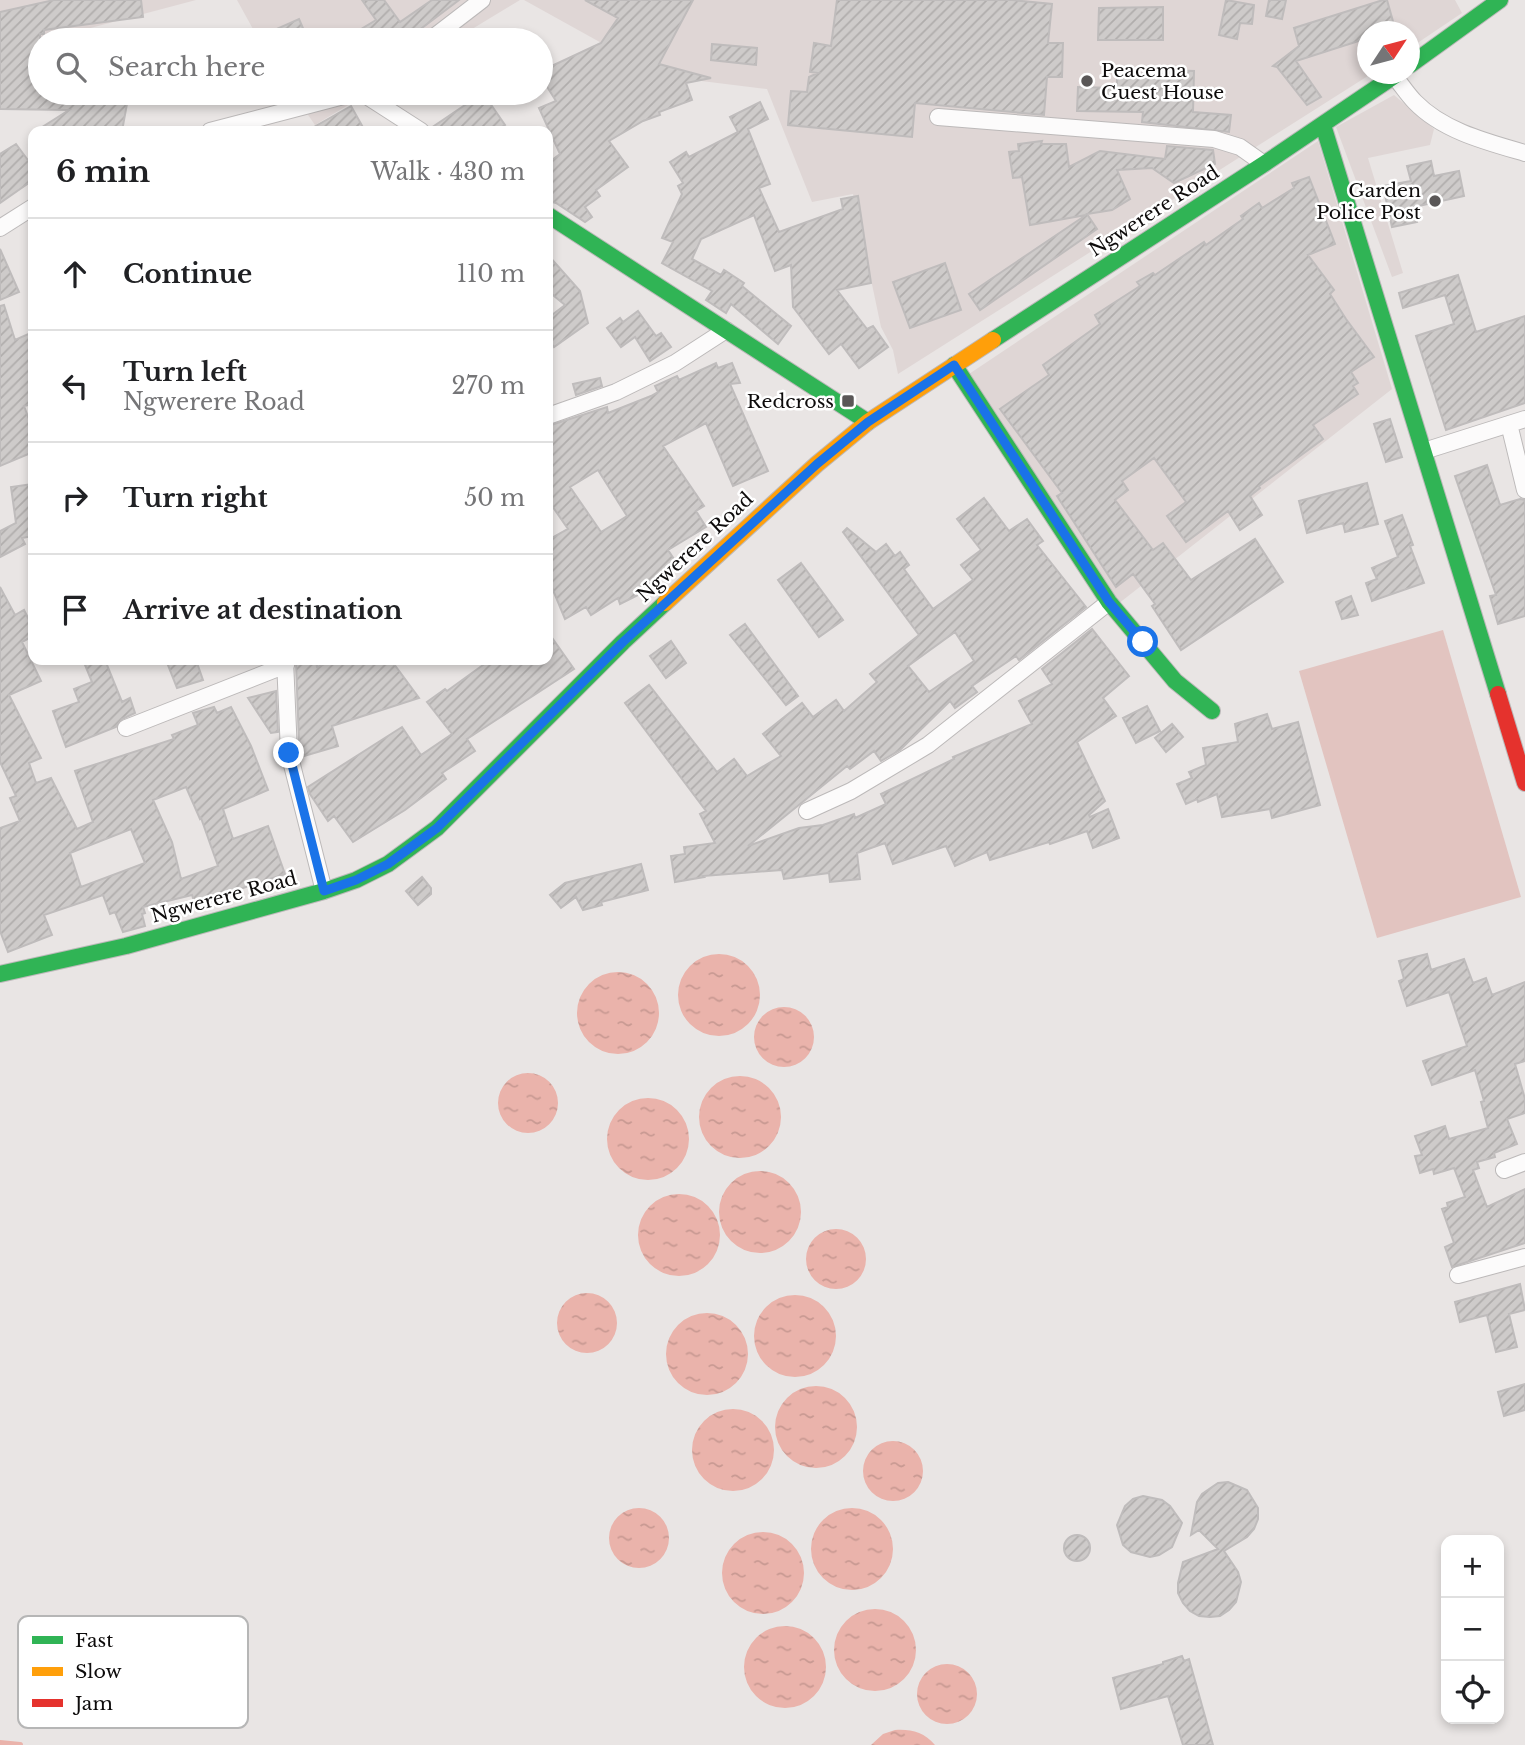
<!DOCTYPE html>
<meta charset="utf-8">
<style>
body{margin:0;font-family:"Libre Baskerville",serif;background:#f2f2f2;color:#202124}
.controls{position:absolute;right:21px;bottom:21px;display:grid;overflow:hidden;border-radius:14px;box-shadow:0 4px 10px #0003}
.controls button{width:63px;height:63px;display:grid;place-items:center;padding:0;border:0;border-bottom:2px solid #e0e0e0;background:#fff;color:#202124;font:35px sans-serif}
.compass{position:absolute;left:1357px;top:21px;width:63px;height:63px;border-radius:50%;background:#fff;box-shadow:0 4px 10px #0003;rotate:54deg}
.stop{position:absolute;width:21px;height:21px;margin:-16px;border:5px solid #1a73e8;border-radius:50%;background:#fff}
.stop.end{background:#1a73e8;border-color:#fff;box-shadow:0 2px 7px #0008}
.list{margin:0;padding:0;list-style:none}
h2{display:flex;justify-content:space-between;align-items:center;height:91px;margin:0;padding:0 28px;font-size:30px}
h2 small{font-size:23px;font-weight:400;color:#757577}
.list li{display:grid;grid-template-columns:46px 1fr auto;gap:21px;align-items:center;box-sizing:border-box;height:112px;padding:0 28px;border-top:2px solid #e0e0e0}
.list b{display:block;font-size:26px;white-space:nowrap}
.list p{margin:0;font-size:23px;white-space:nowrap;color:#757577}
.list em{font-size:23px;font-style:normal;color:#757577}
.icon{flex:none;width:38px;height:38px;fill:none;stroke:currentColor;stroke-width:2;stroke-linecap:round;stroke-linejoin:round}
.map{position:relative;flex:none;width:1525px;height:1745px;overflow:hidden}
.search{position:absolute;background:#fff;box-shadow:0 4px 10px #0003;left:28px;top:28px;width:525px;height:77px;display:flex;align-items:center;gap:18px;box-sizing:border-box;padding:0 24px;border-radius:38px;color:#757577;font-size:26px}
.panel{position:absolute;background:#fff;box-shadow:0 4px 10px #0003;left:28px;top:126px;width:525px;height:539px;border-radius:14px}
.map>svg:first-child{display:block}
</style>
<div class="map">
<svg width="1525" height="1745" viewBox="0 0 1525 1745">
<defs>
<pattern id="water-ripples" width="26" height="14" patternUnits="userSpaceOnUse" patternTransform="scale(1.75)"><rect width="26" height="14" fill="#eab3ab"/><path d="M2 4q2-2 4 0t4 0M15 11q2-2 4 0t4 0" fill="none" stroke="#c89992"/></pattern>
<pattern id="building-hatch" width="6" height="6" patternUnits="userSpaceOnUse" patternTransform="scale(1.75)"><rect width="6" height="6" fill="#cecbca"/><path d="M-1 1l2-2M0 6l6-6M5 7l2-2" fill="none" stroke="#b0adac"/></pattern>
</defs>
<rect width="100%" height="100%" fill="#e9e5e4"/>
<!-- built -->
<path fill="#dfd6d5" d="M0,0h196l-196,52z
M237,0h283l-66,40h-195z
M524,0h931l7,13 -52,35v-16h-42v42h3l-473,300 -5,-24 -12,-23 -28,-133 -41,8 -45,-113 -106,-13z
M293,93h75l-53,32z
M1394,95l40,34 -4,16 -62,13 35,115 -11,4 -56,-150z
M1318,141l74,248 -274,215 -149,-230z"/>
<!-- garden -->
<path fill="#e2c4c0" d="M1443,630l78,267 -144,41 -78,-267z"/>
<!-- water -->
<path fill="url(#water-ripples)" d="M678 995a41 41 0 1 1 82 0a41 41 0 1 1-82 0Z
M577 1013a41 41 0 1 1 82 0a41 41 0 1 1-82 0Z
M754 1037a30 30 0 1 1 60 0a30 30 0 1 1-60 0Z
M498 1103a30 30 0 1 1 60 0a30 30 0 1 1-60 0Z
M699 1117a41 41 0 1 1 82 0a41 41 0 1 1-82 0Z
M607 1139a41 41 0 1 1 82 0a41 41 0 1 1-82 0Z
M719 1212a41 41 0 1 1 82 0a41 41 0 1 1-82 0Z
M638 1235a41 41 0 1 1 82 0a41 41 0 1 1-82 0Z
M806 1259a30 30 0 1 1 60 0a30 30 0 1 1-60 0Z
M557 1323a30 30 0 1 1 60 0a30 30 0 1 1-60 0Z
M754 1336a41 41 0 1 1 82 0a41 41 0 1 1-82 0Z
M666 1354a41 41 0 1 1 82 0a41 41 0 1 1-82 0Z
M775 1427a41 41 0 1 1 82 0a41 41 0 1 1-82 0Z
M692 1450a41 41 0 1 1 82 0a41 41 0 1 1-82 0Z
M863 1471a30 30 0 1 1 60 0a30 30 0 1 1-60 0Z
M609 1538a30 30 0 1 1 60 0a30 30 0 1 1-60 0Z
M811 1549a41 41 0 1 1 82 0a41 41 0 1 1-82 0Z
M722 1573a41 41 0 1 1 82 0a41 41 0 1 1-82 0Z
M834 1650a41 41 0 1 1 82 0a41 41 0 1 1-82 0Z
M744 1667a41 41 0 1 1 82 0a41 41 0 1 1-82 0Z
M917 1694a30 30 0 1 1 60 0a30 30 0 1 1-60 0Z
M895,1730c16,-1 29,2 40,15h-64l12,-11z"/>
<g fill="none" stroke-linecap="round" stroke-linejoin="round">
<!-- stream -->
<path stroke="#eab3ab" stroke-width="6" d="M0,1743l20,2"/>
</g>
<!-- building -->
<path fill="url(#building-hatch)" stroke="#bfbcbc" stroke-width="2" fill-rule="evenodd" d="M54,0h87l2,17 -99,13v4h-4v59l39,3 1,-3h49l-7,38h-86l33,-21 -69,-1v-97z
M362,0h22l16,22 32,-22h27l-49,37 3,3h-38l10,-7 -12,7h-30l33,-20z
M585,0h108l-34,64 52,14 -25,5 6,17 -33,12 1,3 -17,6 -34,20 19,26 -32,23 4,6 -15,11 7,10 -7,5 -29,-19 -8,-2v-38l12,-9 -21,-46 17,-7 -15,-24v-6l60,-28 17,-25z
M837,0h175l40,4 -4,39h15l-1,34h-15l-3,38 -129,-12 -3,34 -124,-12 3,-34 16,1 2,-15 9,-4 -8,-1 4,-29 17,3z
M1226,0l28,5 -2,19 -12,-1 -3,16 -18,-4z
M1269,0h17l-4,19 -16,-3z
M1383,0h4l9,32h-28v6l-72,23 25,36 -14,8 -30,-38 -4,-1 26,-20 -5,-18z
M1163,7v33h-65l1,-32z
M299,19l9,21h-56z
M712,44l45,4 -1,17 -45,-5z
M1164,70l30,1 -1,41 38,3 -2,17 -87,-10 1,-10 -66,-1 1,-24 39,1v-15l47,1z
M483,93l22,32 -9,6h-65v-3z
M760,102l8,17 -20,10 22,55 -11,4 20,44 64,-23 -2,-10 17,-3 13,87 -34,7 30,39 6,-3 15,21 -29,21 -18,-24 -12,10 -36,-47 -2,-42 -16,6 -21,-56 -53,24 -9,20 29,16 3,-5 20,13 -2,3 49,40 -13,18 -47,-40 -5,9 -20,-13 6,-9 -50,-28 11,-21 -11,-4 20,-44 -4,-8 5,-3 -13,-21 16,-10 3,5 49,-25 -8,-15z
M351,106l14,25h-58z
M1042,141l-1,3h25l3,23 31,-16 65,8 2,-13 46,4 2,14 -41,19 -22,-15 -35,2 13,29 -18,11 -25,4 10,15 -117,81 -11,-16 117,-79 -56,10 -8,-48 -9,1 -4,-26 10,-1 -1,-7z
M16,144l17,23v13l-33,23v-49z
M1431,161l3,15 25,-5 5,25 -50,11 3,15 -25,5 -9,-41 28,-5 -4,-15z
M1309,177l26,67 -27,11 26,35 -4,4 16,25 28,38 -23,15 7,11 -5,3 5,8 -45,31 10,14 -64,47 1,2 -10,8 12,19 -22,15 -12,-19 -42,31 -19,-26 19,-14 -32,-44 -32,23 6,9 -13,10 38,50 10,-7 28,37 64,-41 28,43 -102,68 -29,-44 3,-2 -22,-30 -17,13 -59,-91 5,-3 -62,-84 49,-34 -6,-10 57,-41 -5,-9 45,-29 -3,-4 16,-9 2,2 49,-33 2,3 37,-26 -2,-3 18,-13 3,5 32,-20 -2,-5z
M0,249l19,43 -19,8z
M548,255l32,36 8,32 -34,24 -6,-8v-21l17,-13 -17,-14z
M945,263l16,47 -51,18 -17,-46z
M1458,275l18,57 49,-16v87l-79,27 -30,-94 38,-12 -9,-29 -42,13 -4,-15z
M4,305l11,35 18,-8v72l-9,2 9,24v22l-33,14v-160z
M638,311l18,25 5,-3 10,14 -21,14 -15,-24 -14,10 -14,-19 13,-10 3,4z
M716,363l2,5 14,-5 8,20 -10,1 38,87 -35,15 -27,-63 -43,23 41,60 -8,5 10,16 -38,23 10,15 -40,27 2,2 -20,10 -2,-6 -27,17 -5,-8 -21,12 -17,-41v-38l20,-11 -20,-29v-74l59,-19 1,6 43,-17 7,-4 -3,-6 22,-10 2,4zM598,470l29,46 -26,16 -31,-45z
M600,378l2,8 -26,9 -3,-11z
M1390,419l12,38 -16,5 -12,-38z
M1487,465l13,40 20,-6 5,1v116l-27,8 -8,-28 6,-1 -41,-119z
M1367,483l11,41 -33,8 -2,-9 -36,10 -8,-32z
M33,484v52l-11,2 3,6 -25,13v-26l16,-8 -5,-36z
M984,498l25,33 18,-12 16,22 -6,4 49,62 -67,53 -3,-4 -44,30 5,6 -22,16 -5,-7 -50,49 -19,11 -7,-10 -24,18 -3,-3 -99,80 51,-18 24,-3 31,-11 1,4 31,-14 -5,-10 73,-35 -1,-2 79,-33 -13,-23 33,-17 -10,-15 50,-40 37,47 -26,22 13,18 -39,26 28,59 -16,14 1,2 18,-8 11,29 -26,10 -6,-17 -37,13 -1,-2 -59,18 -3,-8 -32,14 -9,-20 -53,18 -8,-21 -28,10 3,26 -30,3 -1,-9 -45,6 -2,-9 -79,6 1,1 -29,5 -4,-26 14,-2 -1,-7 31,-4 -15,-29 6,-3 -81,-108 24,-18 68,87 17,-13 13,17 34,-20 -18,-22 39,-31 11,14 23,-17 8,11 33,-29 -7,-8 49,-39 -76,-103 4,-4 29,24 10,-8 9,12 5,-4 9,13 -5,4 29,40 40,-29 -12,-15 20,-15 -24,-31zM955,632l19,29 -45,31 -21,-26z
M1402,515l11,30 -3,1 14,37 -52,18 -6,-18 11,-4 -5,-11 26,-11 -13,-36z
M801,563l42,57 -24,17 -41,-57z
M0,587l15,28 9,-5 9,18v8l-11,6 19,39 -32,14 32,63 -12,5 7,20 15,-5 26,51 16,-7 -18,-51 99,-32 -2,-4 26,-10 -5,-12 21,-6 3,6 14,-6 20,39 17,44 -45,19 10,30 35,-13 17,48 -90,30 -3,-9 -49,12 2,6 -3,1 3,12 -22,6 -8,-20 -5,2 -7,-19 -59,20 8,20 -44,17 -8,-21v-103l20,-7 -10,-23 6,-2 -16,-34zM186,787l14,32 1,-1 17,48 -37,13 -9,-37 -19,-42zM131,829l14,34 -64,24 -11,-34z
M1351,596l7,19 -16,4 -6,-17z
M745,624l53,72 -12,9 -56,-70z
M548,632l26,37 -107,70 8,12 -33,22 4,6 -41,31 -52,32 -19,-26 -6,5 -18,-27 -2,-7 94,-60 19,28 31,-21 -25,-32 18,-13 2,2 43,-31h58z
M671,641l15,22 -20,15 -16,-22z
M83,660h22l17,42 8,-4 5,15 -13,6 -6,8 -50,20 -13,-36 26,-9 -5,-13 18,-7z
M166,660h30l7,20 -26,8z
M316,660l1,7 17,-7h57l28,38 -87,28 6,20 -34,10 -5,-15 -3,-78z
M276,691l2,41 -7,1 -23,-35z
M1147,706l13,25 -24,12 -13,-25z
M1267,714l5,15 26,-7 22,83 -48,13 -2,-9 -48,8 -5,-23 -19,8 -1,-3 -11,5 -9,-20 15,-6 -3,-6 17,-7 -3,-17 35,-6 -3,-18z
M1172,724l11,13 -17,15 -11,-14z
M641,864l7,26 -47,12 1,3 -19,5 -7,-13 -15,11 -11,-13 15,-12z
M422,877l9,11v6l-13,11 -12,-14z
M1427,954l4,16 33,-11 9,24 13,-5 6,17 33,-13v79l-10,3 10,35v14l-18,6 10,25 -23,9 1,4 -18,5 2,6 -6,2 14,37 38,-18v54l-73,24 -7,-20 9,-4 -12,-34 6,-2 -1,-4 18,-6 -11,-29 -20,6 -1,-5 -13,4 -5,-17 7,-1 -7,-19 30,-10 4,13 39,-11 -7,-26 3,-1 -9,-31 -43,15 -9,-24 44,-15 -18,-54 -42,14 -8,-25 5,-2 -5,-18z
M1520,1284l5,26 -16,4 8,33 -21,5 -9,-37 -27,7 -5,-20z
M1525,1384v26l-21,6 -6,-24z
M1228,1482l19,8 11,18v11l-4,10 -7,8 -23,14 14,21 3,10 -5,20 -7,8 -9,6 -10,1 -11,-1 -9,-5 -7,-8 -5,-10v-10l5,-21 35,-13 -19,-19 -8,5 6,-33 5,-8 16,-11z
M1143,1496l19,4 8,6 12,17 -10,24 -13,8 -9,2 -19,-5 -8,-7 -6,-20 8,-19 8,-7z
M1064 1548a13 13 0 1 1 26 0a13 13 0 1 1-26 0Z
M1182,1656l2,5 5,-2 24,86h-30l-15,-49 -47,13 -8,-31 50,-14v-2z"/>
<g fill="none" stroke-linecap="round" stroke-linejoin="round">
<!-- street casing -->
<g stroke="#bcb9b9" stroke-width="18">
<path id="street" d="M430,40l52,-40
M1394,76c7,8 13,18 21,26 28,29 72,40 110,51
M362,93l59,38
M938,117l276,22 26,8 24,17
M210,131l145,-38
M0,228l33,-21
M548,416l68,-24 59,-29 51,-33
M1509,424l16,66
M1424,451l101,-32
M285,660l4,93 35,138
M126,728l160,-63
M807,811l44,-20 77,-46 181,-143
M1504,1170l21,-8
M1458,1275l67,-18"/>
</g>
<!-- fast casing -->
<g stroke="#bcb9b9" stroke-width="18">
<path id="fast" d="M1410,65l90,-65
M1323,125l175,569
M548,215l320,207
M993,340l271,-176 133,-90
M954,365l155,237 66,79 37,30
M0,974l126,-28 198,-55 32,-11 32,-16 49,-36 186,-186 42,-39"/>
</g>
<!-- slow casing -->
<g stroke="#bcb9b9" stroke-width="18">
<path id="slow" d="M665,603l152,-139 51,-42 125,-82"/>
</g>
<!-- jam casing -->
<g stroke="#bcb9b9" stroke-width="18">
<path id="jam" d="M1498,694l27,89"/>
</g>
<!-- street -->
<use href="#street" stroke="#fcfbfb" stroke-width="16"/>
<!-- fast -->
<use href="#fast" stroke="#30b455" stroke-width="16"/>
<!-- slow -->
<use href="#slow" stroke="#ff9f0a" stroke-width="16"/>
<!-- jam -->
<use href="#jam" stroke="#e5322d" stroke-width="16"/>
</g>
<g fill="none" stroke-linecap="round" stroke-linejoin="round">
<!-- route -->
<path stroke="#1a73e8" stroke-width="9" d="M289,753l35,138 32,-11 32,-16 49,-36 186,-186 194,-178 51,-42 86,-57 155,237 34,40"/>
</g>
<!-- markers -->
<g fill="#5a5757" stroke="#fff" stroke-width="2.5">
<circle cx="1087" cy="81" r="7"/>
<circle cx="1435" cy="201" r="7"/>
<rect x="841" y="394" width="14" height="14" rx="3.5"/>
</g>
<g text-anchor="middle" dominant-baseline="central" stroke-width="5" stroke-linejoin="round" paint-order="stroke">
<!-- poi labels -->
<g font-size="19" fill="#0d0b0b" stroke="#fff" text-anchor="end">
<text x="1101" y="70" text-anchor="start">Peacema<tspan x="1101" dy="22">Guest House</tspan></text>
<text x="1421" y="190">Garden<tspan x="1421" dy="22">Police Post</tspan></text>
<text x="834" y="401">Redcross</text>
</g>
<!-- street labels -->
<g font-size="19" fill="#0d0b0b" stroke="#fff">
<text transform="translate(1154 211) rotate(-33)">Ngwerere Road</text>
<text transform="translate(695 547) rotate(-43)">Ngwerere Road</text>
<text transform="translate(224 897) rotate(-15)">Ngwerere Road</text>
</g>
</g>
<!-- legend -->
<rect x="18" y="1616" width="230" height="112" rx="10" fill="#fff" stroke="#b6b6b6" stroke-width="2"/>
<rect x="32" y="1636" width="31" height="8" fill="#30b455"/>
<rect x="32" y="1667" width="31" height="9" fill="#ff9f0a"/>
<rect x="32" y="1699" width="31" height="8" fill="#e5322d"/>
<g font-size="19" fill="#0d0b0b">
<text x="75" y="1647">Fast</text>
<text x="75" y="1678">Slow</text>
<text x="75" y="1710">Jam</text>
</g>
</svg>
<div class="controls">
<button>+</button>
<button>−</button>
<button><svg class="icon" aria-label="locate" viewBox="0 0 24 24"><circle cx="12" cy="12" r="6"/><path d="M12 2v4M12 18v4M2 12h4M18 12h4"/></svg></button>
</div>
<svg class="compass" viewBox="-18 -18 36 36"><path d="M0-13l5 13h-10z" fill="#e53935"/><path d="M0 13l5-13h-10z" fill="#757577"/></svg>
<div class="stop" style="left:1143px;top:642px"></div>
<div class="stop end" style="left:289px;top:753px"></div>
<div class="search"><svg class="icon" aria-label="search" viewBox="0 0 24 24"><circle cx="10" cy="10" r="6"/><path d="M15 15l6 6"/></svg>Search here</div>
<section class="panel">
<h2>6 min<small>Walk · 430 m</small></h2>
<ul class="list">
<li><svg class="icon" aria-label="ahead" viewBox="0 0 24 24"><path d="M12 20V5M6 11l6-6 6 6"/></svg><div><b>Continue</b></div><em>110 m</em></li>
<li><svg class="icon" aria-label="left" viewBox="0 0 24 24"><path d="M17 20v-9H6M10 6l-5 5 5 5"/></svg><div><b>Turn left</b><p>Ngwerere Road</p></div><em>270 m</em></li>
<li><svg class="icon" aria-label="right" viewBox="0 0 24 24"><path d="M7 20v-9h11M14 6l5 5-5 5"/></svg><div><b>Turn right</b></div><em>50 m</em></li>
<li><svg class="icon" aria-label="arrive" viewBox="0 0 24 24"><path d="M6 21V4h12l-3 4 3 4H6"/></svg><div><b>Arrive at destination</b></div></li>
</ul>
</section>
</div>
